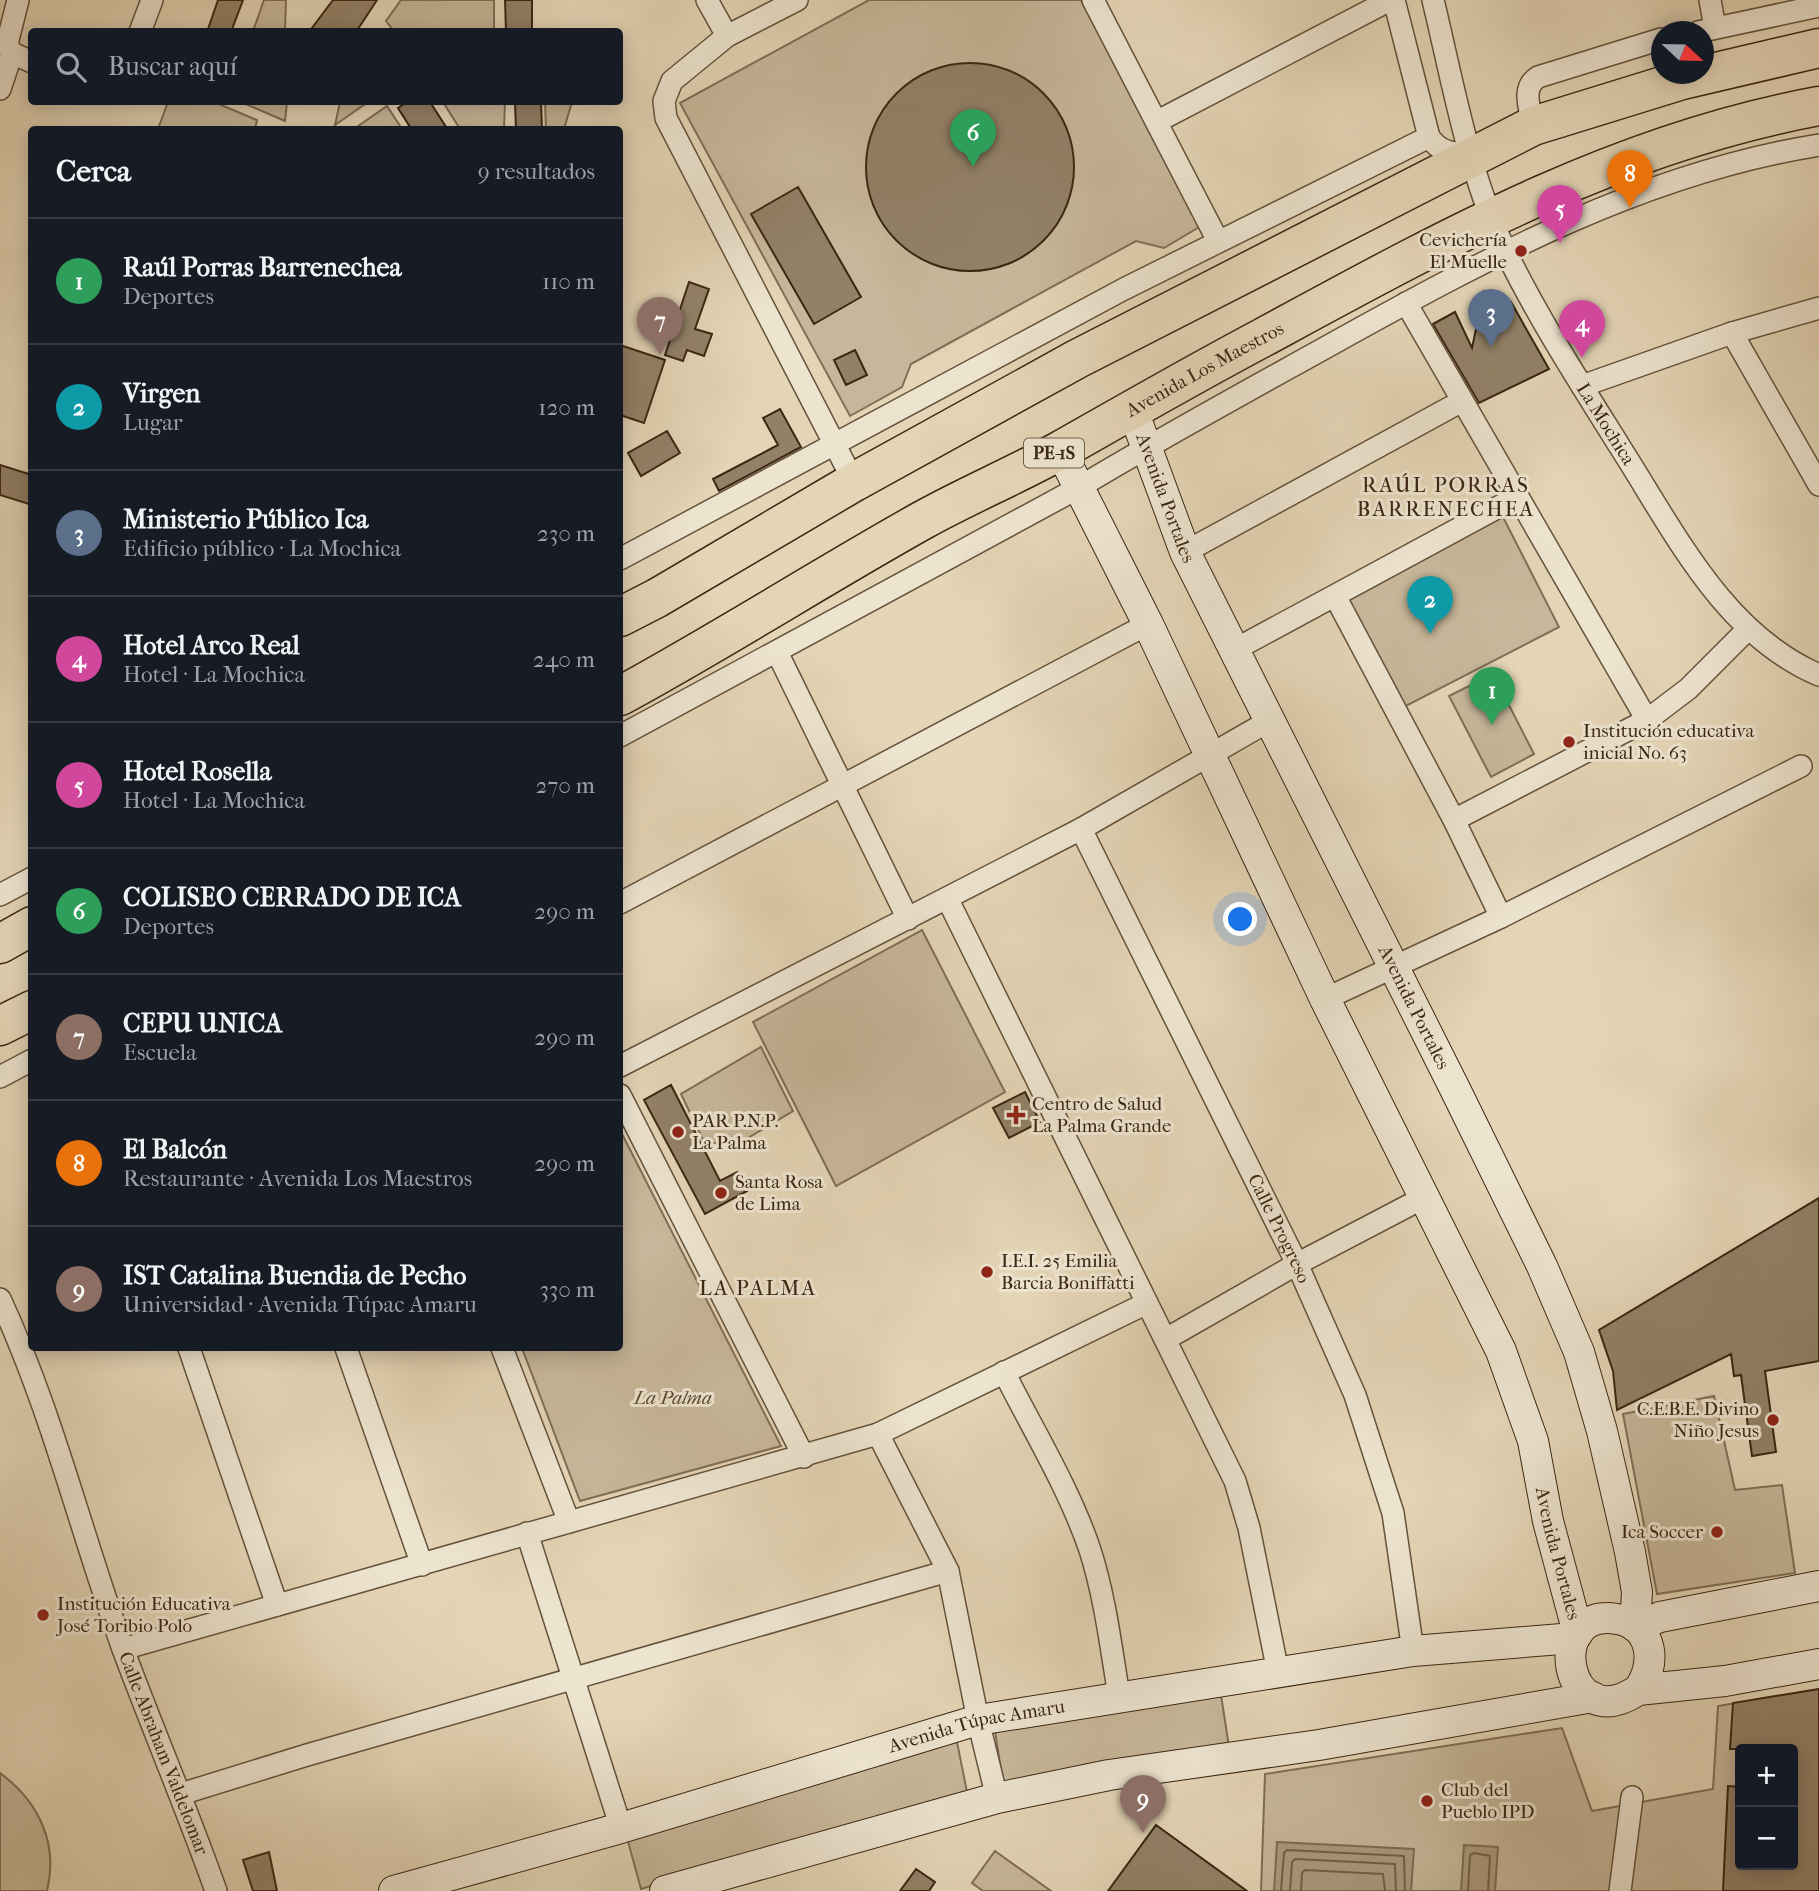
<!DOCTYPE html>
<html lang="es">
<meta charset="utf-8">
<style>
body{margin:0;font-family:"IM FELL French Canon",serif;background:#20242c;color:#f1f3f6}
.controls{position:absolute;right:21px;bottom:21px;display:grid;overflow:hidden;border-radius:7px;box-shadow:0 4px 18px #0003}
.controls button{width:63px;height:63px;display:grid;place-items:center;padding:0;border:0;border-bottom:2px solid #363941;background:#171b24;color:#f1f3f6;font:35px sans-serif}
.compass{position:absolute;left:1651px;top:21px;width:63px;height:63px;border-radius:50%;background:#171b24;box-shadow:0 4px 18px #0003;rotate:112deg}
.you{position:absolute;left:1241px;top:920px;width:24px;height:24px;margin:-18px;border:5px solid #fff;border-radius:50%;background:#1a73e8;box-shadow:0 0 0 10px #1a73e833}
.badge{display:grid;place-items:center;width:46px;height:46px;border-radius:50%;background:#0b8043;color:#fff;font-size:23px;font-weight:700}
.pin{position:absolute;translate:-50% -58px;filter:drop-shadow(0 2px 4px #0008)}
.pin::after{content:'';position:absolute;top:37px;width:24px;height:21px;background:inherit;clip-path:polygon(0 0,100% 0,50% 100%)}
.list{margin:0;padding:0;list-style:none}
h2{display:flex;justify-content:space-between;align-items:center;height:91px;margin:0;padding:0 28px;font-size:30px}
h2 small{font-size:23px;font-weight:400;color:#9ea1a6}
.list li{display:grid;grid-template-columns:46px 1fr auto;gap:21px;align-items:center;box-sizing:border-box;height:126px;padding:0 28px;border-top:2px solid #363941}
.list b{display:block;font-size:26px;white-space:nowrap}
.list p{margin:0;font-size:23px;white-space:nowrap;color:#9ea1a6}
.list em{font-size:23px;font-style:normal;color:#9ea1a6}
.icon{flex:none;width:38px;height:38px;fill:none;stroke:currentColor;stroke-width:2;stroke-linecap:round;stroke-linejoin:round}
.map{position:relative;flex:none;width:1819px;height:1891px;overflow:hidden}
.search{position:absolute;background:#171b24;box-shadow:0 4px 18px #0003;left:28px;top:28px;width:595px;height:77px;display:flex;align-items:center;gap:18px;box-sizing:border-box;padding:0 24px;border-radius:7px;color:#9ea1a6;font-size:26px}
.panel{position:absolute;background:#171b24;box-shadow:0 4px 18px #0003;left:28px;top:126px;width:595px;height:1225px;border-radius:7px}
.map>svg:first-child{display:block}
</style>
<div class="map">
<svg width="1819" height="1891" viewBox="0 0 1819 1891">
<rect width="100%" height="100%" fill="#e4d5b6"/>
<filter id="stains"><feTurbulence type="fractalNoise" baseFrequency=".00286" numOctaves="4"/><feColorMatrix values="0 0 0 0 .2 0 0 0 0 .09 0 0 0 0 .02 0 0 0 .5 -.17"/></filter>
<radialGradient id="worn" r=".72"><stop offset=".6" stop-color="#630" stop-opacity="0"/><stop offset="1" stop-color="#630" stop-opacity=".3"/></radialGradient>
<!-- green -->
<path fill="#c7b79a" stroke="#806e56" stroke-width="2" fill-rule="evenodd" d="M264,0h22l-1,31h-32z
M401,0h93v31h-100l-8,-10z
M869,0h212l120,226 -37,22 -28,-7 -225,123 -9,23 -52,29 -170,-313z
M168,102h46l43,18 -2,9h-97z
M241,102h46l-2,19z
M340,102h28l-33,23z
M443,102h62l-1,27h-44z
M545,102h27l-8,27h-18z
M387,106l15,23h-48z
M1503,517l56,110 -157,81 -56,-110z
M1493,674l41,80 -43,23 -42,-81z
M922,930l83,162 -169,94 -83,-164z
M761,1047l32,64 -60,36 -6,-11 -20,12 -26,-54z
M620,1130l161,316 -201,55 -58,-153h98z
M1714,1396l21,94 47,-5 13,88 -138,21 -34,-180z
M1819,1689v202h-558l4,-117 297,-46 30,83 121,-22 5,-83zM1740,1749h53v116h-53z
M1221,1695l8,52 -226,36 -8,-52z
M956,1737l11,55 -326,97 -15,-55z
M0,1773c38,28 59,70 47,118h-47z
M995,1851l56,40h-68l-11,-8z"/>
<!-- water -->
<path fill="#aa9a7e" stroke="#7d6c53" stroke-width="2" d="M1277,1842l137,7 -3,42h-137z
M1464,1845l34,2 -3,44h-34z"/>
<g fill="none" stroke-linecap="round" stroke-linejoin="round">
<!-- shore -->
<path stroke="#726048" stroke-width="2" d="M1281,1891l3,-38 3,-3 117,6 1,35
M1290,1891l2,-29 3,-3 100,5 1,27
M1301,1891l1,-18 3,-3 78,4 2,17
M1468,1891l2,-36 4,-2 16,3 -2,35"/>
</g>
<!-- building -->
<path fill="#928167" stroke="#3a2612" stroke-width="2" d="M218,0h25l-12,32h-24z
M333,0h44l-21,32h-47z
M505,0h27v32h-26z
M866 167a104 104 0 1 1 208 0a104 104 0 1 1-208 0Z
M407,102h23l18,28h-36l-14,-22z
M515,102h26l1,28h-26z
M798,187l63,110 -47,27 -63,-110z
M689,282l20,7 -14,40 17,5 -8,22 -17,-6 -4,11 -18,-6z
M1484,291l11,2 7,12 9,-3 38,67 -70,34 -46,-79 22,-12 17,36z
M620,345l45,15 -21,63 -24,-8z
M855,350l12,25 -21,10 -12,-25z
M780,409l21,38 -82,44 -6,-12 65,-34 -15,-27z
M667,431l13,22 -39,23 -13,-23z
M0,465l32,10v30l-32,-10z
M671,1085l49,96 17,-9 10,19 -42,23 -61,-114z
M1025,1092l15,30 -31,16 -16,-30z
M1819,1198v163l-54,10 11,81 -24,4 -11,-81 -7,1 -3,-22 -114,56 -4,-39 -14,-41z
M1819,1689v202h-96l5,-105 12,1v78h53v-116h-63l3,-46z
M1156,1825l91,66h-139z
M269,1852l8,39h-24l-10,-31z
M916,1869l19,13 -6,9h-29z"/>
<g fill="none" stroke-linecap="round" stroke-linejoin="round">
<!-- street casing -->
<g stroke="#64523b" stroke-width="24">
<g id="street">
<path d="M18,0l-11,44 5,9 20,9"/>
<path d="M707,0l20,36"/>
<path d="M797,0l-70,36 -55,45 -8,20 2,17 188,364"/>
<path d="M1093,0l125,241"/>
<path d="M1394,0l35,137c11,16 24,16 42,18"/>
<path id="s1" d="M1433,0c20,83 35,172 72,250 33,68 75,133 115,197 54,84 103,187 199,228"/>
<path d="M1710,0l5,28"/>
<path d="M140,32l12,-32"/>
<path d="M1698,32l121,-26"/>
<path d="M0,89l12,-36"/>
<path d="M1158,121l232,-121"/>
<path d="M1533,126c-3,-18 -12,-38 5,-49l123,-38"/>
<path d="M1406,303l241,417"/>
<path d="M1732,333l87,152"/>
<path d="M1582,386l150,-53 87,-25"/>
<path d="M1185,552l277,-151"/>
<path d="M620,559l504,-270 305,-152"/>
<path d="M1335,596l119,224 47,97"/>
<path d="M1234,650l283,-153"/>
<path d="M777,652l131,267"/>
<path d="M620,736l458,-248c86,-52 175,-100 263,-149 152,-84 304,-166 478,-194"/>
<path d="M1454,820l193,-100 41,-31 60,-60"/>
<path id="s2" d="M1081,829l216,435 58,131 38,118 20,138"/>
<path d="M0,895l32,-17"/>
<path d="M948,900l287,581 14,47 29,144"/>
<path d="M620,903l528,-279"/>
<path d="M1325,999l176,-82 300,-151"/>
<path d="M620,1066l461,-237 188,-108"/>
<path d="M0,1077l32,-17"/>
<path d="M620,1095l184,362"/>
<path id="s3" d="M0,1299c52,112 81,234 123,350 30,81 64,160 93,242"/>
<path d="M1166,1339l131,-75 126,-66"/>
<path d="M189,1348l88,257"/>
<path d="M346,1348l76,217"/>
<path d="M502,1348l67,174"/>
<path d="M1004,1372c29,58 65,116 86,178 15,47 21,97 29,146"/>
<path d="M878,1434l70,137 30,149 19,78"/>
<path d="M527,1533l94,295"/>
<path d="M123,1649l755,-215 267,-130"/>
<path d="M181,1794l126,-39 641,-184"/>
<path d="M1620,1891l12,-94"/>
</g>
</g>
<!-- secondary casing -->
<g stroke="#3a2612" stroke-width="32">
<g id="secondary">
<path id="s4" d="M1132,408l53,144 270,537 87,177 37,86 23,79 28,121 7,40 -2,34"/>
<path id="s5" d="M1060,450l88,174 177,375 176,352 32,90 15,80 30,112"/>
<path d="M1636,1627l24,-10 159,-31"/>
<path d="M1638,1690c19,-24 16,-65 -21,-71 -75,-13 -53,121 21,71l87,-9 94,-17"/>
<path id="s6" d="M394,1891l227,-63 357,-108 435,-69 161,-13"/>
<path d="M665,1891l332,-93 112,-23 210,-30 274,-48"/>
</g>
</g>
<!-- highway casing -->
<g stroke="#3a2612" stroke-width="41">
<g id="highway">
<path d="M620,617l37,-19 197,-116 223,-123 456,-233 149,-46 137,-32"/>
<path id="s7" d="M620,696c103,-56 201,-119 303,-176 45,-25 93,-45 138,-70 67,-38 133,-76 201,-112 179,-97 354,-195 557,-232"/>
<path d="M0,944l32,-18"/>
<path d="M0,1026l32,-16"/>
</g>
</g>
<!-- street -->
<use href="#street" stroke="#ede4d0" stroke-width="21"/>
<!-- secondary -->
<use href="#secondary" stroke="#ede4d0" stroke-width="30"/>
<!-- highway -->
<use href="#highway" stroke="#e4d5b6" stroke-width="38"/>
</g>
<!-- markers -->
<g fill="#8f2418" stroke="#ede4d0" stroke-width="2.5">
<circle cx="1521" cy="251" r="7"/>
<circle cx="1569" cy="742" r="7"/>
<path d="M1012.5 1104.5h7v7h7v7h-7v7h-7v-7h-7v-7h7z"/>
<circle cx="678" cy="1132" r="7"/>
<circle cx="721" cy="1193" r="7"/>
<circle cx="987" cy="1272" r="7"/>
<circle cx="1773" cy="1420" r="7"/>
<circle cx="1717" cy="1532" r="7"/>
<circle cx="43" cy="1615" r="7"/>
<circle cx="1427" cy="1801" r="7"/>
</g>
<g text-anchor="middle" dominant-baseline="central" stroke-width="6" stroke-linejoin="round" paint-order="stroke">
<!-- shield labels -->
<rect fill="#ede4d0" stroke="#705f4b" stroke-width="2" x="1024" y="438.5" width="60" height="29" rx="5"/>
<g font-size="18" font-weight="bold" fill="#3a2612">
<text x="1054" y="453">PE-1S</text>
</g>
<!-- poi labels -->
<g font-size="19" fill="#3a2612" stroke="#ede4d0" text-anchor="start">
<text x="1507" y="240" text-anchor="end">Cevichería<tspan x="1507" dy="22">El Muelle</tspan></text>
<text x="1583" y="731">Institución educativa<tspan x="1583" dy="22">inicial No. 63</tspan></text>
<text x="1032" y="1104">Centro de Salud<tspan x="1032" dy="22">La Palma Grande</tspan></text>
<text x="692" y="1121">PAR P.N.P.<tspan x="692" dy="22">La Palma</tspan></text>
<text x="735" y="1182">Santa Rosa<tspan x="735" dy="22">de Lima</tspan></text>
<text x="1001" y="1261">I.E.I. 25 Emilia<tspan x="1001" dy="22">Barcia Boniffatti</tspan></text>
<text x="1759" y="1409" text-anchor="end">C.E.B.E. Divino<tspan x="1759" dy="22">Niño Jesus</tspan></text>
<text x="1703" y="1532" text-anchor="end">Ica Soccer</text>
<text x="57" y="1604">Institución Educativa<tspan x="57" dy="22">José Toribio Polo</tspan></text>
<text x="1441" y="1790">Club del<tspan x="1441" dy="22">Pueblo IPD</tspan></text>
</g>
<!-- street labels -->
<g font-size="19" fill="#3a2612" stroke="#ede4d0">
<text stroke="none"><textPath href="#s7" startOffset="670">Avenida Los Maestros</textPath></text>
<text stroke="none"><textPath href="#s1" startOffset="462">La Mochica</textPath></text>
<text stroke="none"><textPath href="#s4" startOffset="96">Avenida Portales</textPath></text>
<text stroke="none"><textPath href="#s4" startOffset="663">Avenida Portales</textPath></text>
<text stroke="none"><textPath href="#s2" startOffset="446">Calle Progreso</textPath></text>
<text stroke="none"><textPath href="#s5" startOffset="1214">Avenida Portales</textPath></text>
<text stroke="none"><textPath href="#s6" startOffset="606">Avenida Túpac Amaru</textPath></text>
<text stroke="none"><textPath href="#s3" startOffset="483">Calle Abraham Valdelomar</textPath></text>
</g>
<!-- park labels -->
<g font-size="19" font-style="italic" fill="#5d4a34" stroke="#ede4d0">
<text x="673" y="1398">La Palma</text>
</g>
<!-- neighbourhood labels -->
<g font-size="21" letter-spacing="2" fill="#3a2612" stroke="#ede4d0">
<text x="1446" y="485">RAÚL PORRAS<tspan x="1446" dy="24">BARRENECHEA</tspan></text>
<text x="758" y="1288">LA PALMA</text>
</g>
</g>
<rect width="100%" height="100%" filter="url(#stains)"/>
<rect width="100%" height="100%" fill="url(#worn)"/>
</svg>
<div class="controls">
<button>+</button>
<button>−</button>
</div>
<svg class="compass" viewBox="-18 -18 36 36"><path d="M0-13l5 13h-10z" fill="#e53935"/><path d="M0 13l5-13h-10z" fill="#9ea1a6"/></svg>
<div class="you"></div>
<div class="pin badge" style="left:1492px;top:725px;background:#2e9e5b">1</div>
<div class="pin badge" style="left:1430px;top:634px;background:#0f9aa8">2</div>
<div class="pin badge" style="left:1491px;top:347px;background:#5c6f8a">3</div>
<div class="pin badge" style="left:1582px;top:358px;background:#d1479c">4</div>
<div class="pin badge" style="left:1560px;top:243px;background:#d1479c">5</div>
<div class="pin badge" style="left:973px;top:167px;background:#2e9e5b">6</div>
<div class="pin badge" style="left:660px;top:355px;background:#8d6e63">7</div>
<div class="pin badge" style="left:1630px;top:208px;background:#e8710a">8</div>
<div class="pin badge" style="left:1143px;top:1833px;background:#8d6e63">9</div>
<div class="search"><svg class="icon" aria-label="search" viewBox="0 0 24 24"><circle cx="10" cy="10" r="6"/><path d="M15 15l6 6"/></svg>Buscar aquí</div>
<section class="panel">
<h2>Cerca<small>9 resultados</small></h2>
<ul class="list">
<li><span class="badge" style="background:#2e9e5b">1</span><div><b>Raúl Porras Barrenechea</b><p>Deportes</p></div><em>110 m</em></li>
<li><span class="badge" style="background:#0f9aa8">2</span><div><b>Virgen</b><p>Lugar</p></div><em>120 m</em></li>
<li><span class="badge" style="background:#5c6f8a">3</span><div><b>Ministerio Público Ica</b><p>Edificio público · La Mochica</p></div><em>230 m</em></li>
<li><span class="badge" style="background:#d1479c">4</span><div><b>Hotel Arco Real</b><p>Hotel · La Mochica</p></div><em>240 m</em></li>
<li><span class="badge" style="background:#d1479c">5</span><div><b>Hotel Rosella</b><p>Hotel · La Mochica</p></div><em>270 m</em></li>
<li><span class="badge" style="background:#2e9e5b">6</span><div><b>COLISEO CERRADO DE ICA</b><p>Deportes</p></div><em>290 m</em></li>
<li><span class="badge" style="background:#8d6e63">7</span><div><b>CEPU UNICA</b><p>Escuela</p></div><em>290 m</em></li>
<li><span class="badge" style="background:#e8710a">8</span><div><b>El Balcón</b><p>Restaurante · Avenida Los Maestros</p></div><em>290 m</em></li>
<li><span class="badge" style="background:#8d6e63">9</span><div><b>IST Catalina Buendia de Pecho</b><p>Universidad · Avenida Túpac Amaru</p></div><em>330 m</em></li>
</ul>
</section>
</div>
